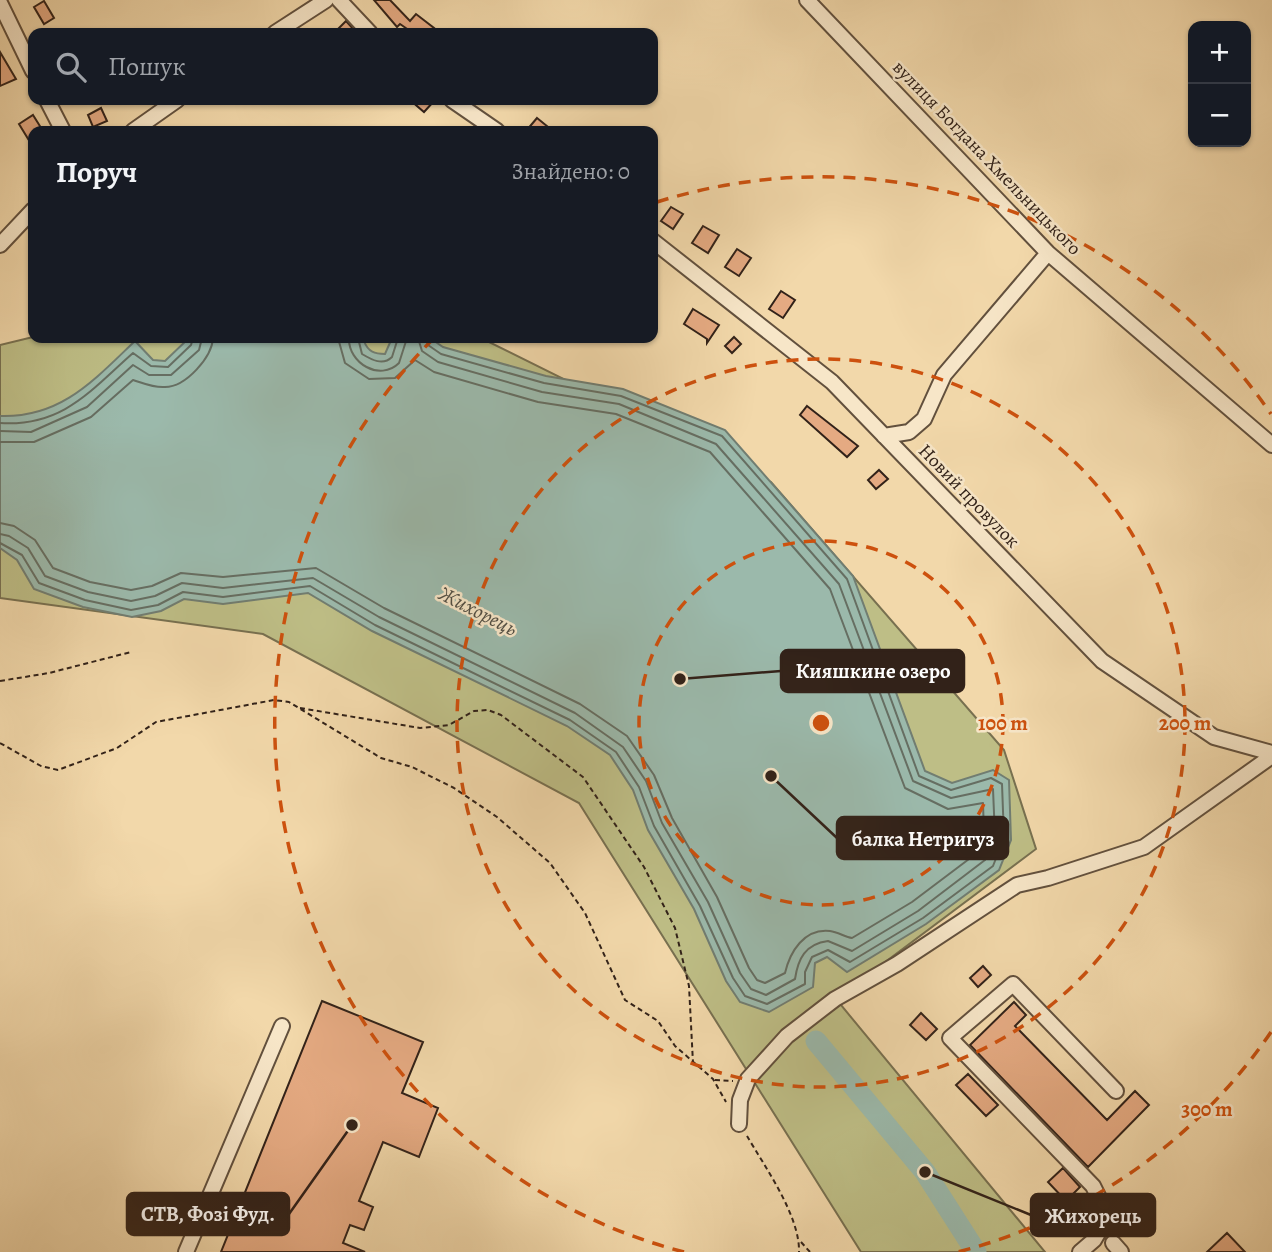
<!DOCTYPE html>
<html lang="uk">
<meta charset="utf-8">
<style>
body{margin:0;font-family:Alegreya,serif;background:#20242c;color:#f1f3f6}
.controls{position:absolute;right:21px;top:21px;display:grid;overflow:hidden;border-radius:14px;box-shadow:0 2px 5px #0004}
.controls button{width:63px;height:63px;display:grid;place-items:center;padding:0;border:0;border-bottom:2px solid #363941;background:#171b24;color:#f1f3f6;font:35px sans-serif}
.list{margin:0;padding:0;list-style:none}
h2{display:flex;justify-content:space-between;align-items:center;height:91px;margin:0;padding:0 28px;font-size:30px}
h2 small{font-size:23px;font-weight:400;color:#9ea1a6}
.icon{flex:none;width:38px;height:38px;fill:none;stroke:currentColor;stroke-width:2;stroke-linecap:round;stroke-linejoin:round}
.map{position:relative;flex:none;width:1272px;height:1252px;overflow:hidden}
.search{position:absolute;background:#171b24;box-shadow:0 2px 5px #0004;left:28px;top:28px;width:630px;height:77px;display:flex;align-items:center;gap:18px;box-sizing:border-box;padding:0 24px;border-radius:14px;color:#9ea1a6;font-size:26px}
.panel{position:absolute;background:#171b24;box-shadow:0 2px 5px #0004;left:28px;top:126px;width:630px;height:217px;border-radius:14px}
.map>svg:first-child{display:block}
</style>
<div class="map">
<svg width="1272" height="1252" viewBox="0 0 1272 1252">
<rect width="100%" height="100%" fill="#f2d8aa"/>
<filter id="stains"><feTurbulence type="fractalNoise" baseFrequency=".00286" numOctaves="4"/><feColorMatrix values="0 0 0 0 .2 0 0 0 0 .09 0 0 0 0 .02 0 0 0 .5 -.17"/></filter>
<radialGradient id="worn" r=".72"><stop offset=".6" stop-color="#630" stop-opacity="0"/><stop offset="1" stop-color="#630" stop-opacity=".3"/></radialGradient>
<!-- green -->
<path fill="#bebe86" stroke="#787050" stroke-width="2" d="M33,337l448,1 290,144 233,268 32,99 -200,150 209,253h-184l-282,-449 -316,-169 -263,-36v-253z"/>
<!-- water -->
<path fill="#9bb9ab" stroke="#717d71" stroke-width="2" d="M189,338h178l-3,3c4,11 11,13 21,13l7,-16h38l13,9 103,29 77,13 102,41 128,146 72,195 27,12 41,-13 16,10 2,60 -12,30 -73,54 -79,48 -20,-15 -12,6 -2,24 -44,25 -29,-10 -14,-21 -32,-72 -46,-79 -15,-40 -23,-35 -43,-29 -195,-95 -64,-38 -85,11 -39,-5 -23,12 -29,6 -49,-10 -49,-18 -17,-29 -17,-12v-132c61,2 94,-36 135,-75l18,19 12,1z"/>
<g fill="none" stroke-linecap="round" stroke-linejoin="round">
<!-- shore -->
<path stroke="#666e62" stroke-width="2" d="M349,338c-1,25 31,44 50,25l8,-25
M358,338l4,16c10,6 21,12 30,3l6,-19
M0,423c63,4 91,-33 133,-70l18,13 17,1 23,-22 2,-7
M0,431l31,1 56,-25 46,-42 16,10h22l28,-25 3,-12
M0,442h34l57,-25 42,-37c10,3 20,8 32,7 21,0 47,-30 48,-49
M0,523l14,3 21,14 18,28 37,14 41,8 21,-4 29,-13 42,4 93,-9 68,40 196,96 47,32 27,39 18,43 45,79 32,71 8,12 8,3 20,-10c5,-21 19,-45 45,-42 8,1 15,6 22,7l60,-36 65,-49 7,-18 -1,-32 -35,6 -43,-21 -75,-199 -120,-137 -94,-38 -78,-12 -104,-30 -19,-12 -20,18 -26,1 -24,-16 -7,-25
M0,534l9,2 19,12 17,28 43,16 43,9 24,-5 27,-13 41,5 90,-10 66,39 196,96 48,34 23,34 16,42 46,79 32,71 11,16 15,6 29,-16c3,-20 10,-35 33,-38l24,10 66,-40 67,-51 10,-23 -2,-48 -42,9 -38,-17 -74,-197 -123,-140 -97,-40 -77,-12 -104,-30 -16,-11 -4,-13
M0,543l22,12 17,28 46,17 46,10 27,-5 25,-13 40,5 87,-11 65,39 195,95 46,32 23,35 15,39 46,80 33,72 12,18 22,8 38,-20v-12l7,-15 16,-7 22,12 73,-44 70,-52 11,-28 -2,-54 -11,-6 -40,12 -32,-14 -72,-197 -125,-143 -101,-40 -77,-13 -103,-29 -13,-9 -2,-7"/>
<!-- river -->
<path stroke="#9bb9ab" stroke-width="21" d="M816,1041l109,131 51,80"/>
</g>
<!-- building -->
<path fill="#e5aa82" stroke="#322219" stroke-width="2" d="M374,0h16l20,21 6,-7 18,14 -4,5h-17l-13,-9 -3,3z
M44,1l10,17 -10,6 -10,-17z
M346,21l11,12h-23z
M0,52l16,27 -16,7z
M410,100h25l-11,12z
M101,108l6,13 -14,6 -5,-12z
M33,115l10,16h-10v16l-14,-23z
M537,118l16,13h-27z
M671,207l12,7 -10,15 -12,-8z
M703,226l16,9 -11,18 -16,-10z
M737,249l14,9 -12,18 -14,-9z
M781,291l14,9 -12,18 -14,-9z
M693,309l26,16 -12,18v-4l-23,-15z
M734,337l7,7 -9,9 -7,-7z
M807,406l51,40 -11,11 -47,-42z
M879,470l9,9 -12,10 -8,-9z
M983,966l8,9 -13,12 -8,-9z
M322,1001l101,41 -21,51 36,15 -19,49 -36,-15 -24,59 14,6 -9,23 -14,-5 -7,18 22,9h-144z
M1014,1002l12,13 -11,11 92,94 28,-29 14,14 -61,62 -118,-122z
M921,1013l16,16 -11,11 -16,-15z
M968,1074l30,31 -12,11 -30,-31z
M1063,1168l17,19 -14,14 -18,-19z
M1227,1233l18,19h-38z"/>
<g fill="none" stroke-linecap="round" stroke-linejoin="round">
<!-- minor casing -->
<g stroke="#62503d" stroke-width="18">
<path id="minor" d="M339,0l31,33
M807,0l241,253 224,192
M0,3l33,68
M275,33l51,-33
M47,100l16,31
M452,100l45,31
M133,131l44,-31
M653,241l179,141 270,279 112,76 58,16
M0,245l33,-35
M884,436l25,-4 15,-13 20,-44 104,-122
M739,1124l1,-24 8,-21 39,-43 48,-37 62,-35 120,-79 31,-7 96,-31 128,-91
M1113,1243l8,9
M186,1252l96,-226
M1080,1252l14,-12 14,-24 -15,-30 -143,-148 63,-54 103,107"/>
</g>
<!-- path -->
<path stroke="#322219" stroke-width="2" stroke-dasharray="5 3.5" stroke-linecap="butt" d="M0,681l49,-8 82,-21
M300,708l120,20 29,-3 25,-14 14,-1 13,5 82,62 61,90 31,61 14,58 4,77
M0,743l41,23 17,4 59,-22 39,-26 118,-22 15,2 92,56 31,9 42,21 43,29 53,46 35,50 40,87 33,21 17,25 38,33 13,23
M715,1080l18,1
M747,1136c18,31 53,80 52,116
M801,1242l9,10"/>
<!-- minor -->
<use href="#minor" stroke="#f7e6c8" stroke-width="14"/>
</g>
<!-- distance rings -->
<g fill="none" stroke="#cd510e" stroke-width="3.5" stroke-dasharray="12 9">
<circle cx="821" cy="723" r="182"/>
<circle cx="821" cy="723" r="364"/>
<path d="M1271 1032A546 546 0 0 1 958 1252M684 1252A546 546 0 0 1 432 340M657 202A546 546 0 0 1 1271 414"/>
</g>
<g text-anchor="middle" dominant-baseline="central" stroke-width="5" stroke-linejoin="round" paint-order="stroke">
<!-- street labels -->
<g font-size="19" fill="#322219" stroke="#f7e6c8">
<text transform="translate(987 158) rotate(46)">вулиця Богдана Хмельницького</text>
<text transform="translate(969 496) rotate(46)">Новий провулок</text>
</g>
<!-- water labels -->
<g font-size="21" font-style="italic" fill="#524f45" stroke="#f7e6c8">
<text transform="translate(478 611) rotate(27)">Жихорець</text>
</g>
</g>
<circle cx="821" cy="723" r="10" fill="#cd510e" stroke="#f7e6c8" stroke-width="3.5"/>
<g font-size="21" text-anchor="middle" font-weight="bold" fill="#cd510e" stroke="#f7e6c8" stroke-width="5" stroke-linejoin="round" paint-order="stroke">
<text x="1003" y="730">100 m</text>
<text x="1185" y="730">200 m</text>
<text x="1207" y="1116">300 m</text>
</g>
<!-- callouts -->
<path fill="none" stroke="#322219" stroke-width="2.5" d="M680 679L781 671M771 776L837 838M352 1125L289 1214M925 1172L1031 1215"/>
<g fill="#322219" stroke="#f7e6c8" stroke-width="2.5">
<circle cx="680" cy="679" r="7"/>
<circle cx="771" cy="776" r="7"/>
<circle cx="352" cy="1125" r="7"/>
<circle cx="925" cy="1172" r="7"/>
</g>
<g fill="#322219" stroke="#322219" stroke-width="2.5">
<rect x="781" y="650" width="183" height="42" rx="7"/>
<rect x="837" y="817" width="171" height="42" rx="7"/>
<rect x="127" y="1193" width="162" height="42" rx="7"/>
<rect x="1031" y="1194" width="124" height="42" rx="7"/>
</g>
<g font-size="21" text-anchor="middle" font-weight="bold" fill="#fff">
<text x="873" y="678">Кияшкине озеро</text>
<text x="923" y="846">балка Нетригуз</text>
<text x="208" y="1221">СТВ, Фозі Фуд.</text>
<text x="1093" y="1223">Жихорець</text>
</g>
<rect width="100%" height="100%" filter="url(#stains)"/>
<rect width="100%" height="100%" fill="url(#worn)"/>
</svg>
<div class="controls">
<button>+</button>
<button>−</button>
</div>
<div class="search"><svg class="icon" aria-label="search" viewBox="0 0 24 24"><circle cx="10" cy="10" r="6"/><path d="M15 15l6 6"/></svg>Пошук</div>
<section class="panel">
<h2>Поруч<small>Знайдено: 0</small></h2>
<ul class="list">
</ul>
</section>
</div>
